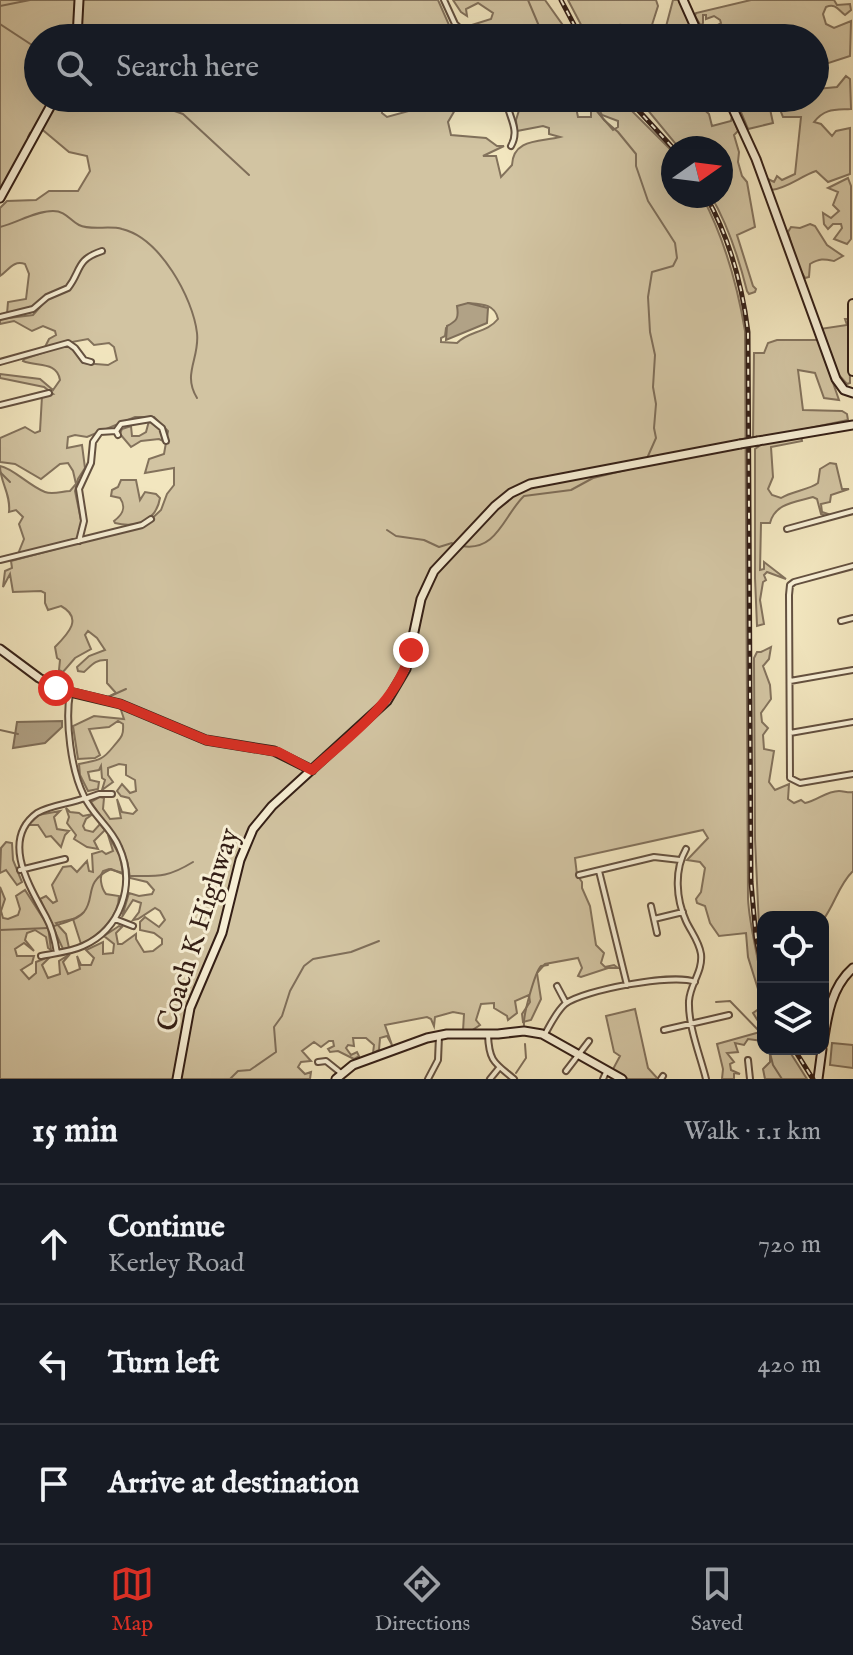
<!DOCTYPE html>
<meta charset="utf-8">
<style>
body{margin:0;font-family:"IM FELL English",serif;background:#242831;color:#f1f3f6}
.controls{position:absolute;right:24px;bottom:24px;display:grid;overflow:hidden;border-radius:16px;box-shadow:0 8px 32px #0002}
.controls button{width:72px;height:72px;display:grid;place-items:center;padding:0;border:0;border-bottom:2px solid #363941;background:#171b24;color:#f1f3f6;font:40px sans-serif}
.compass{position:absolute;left:661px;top:136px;width:72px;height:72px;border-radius:50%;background:#171b24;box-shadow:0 8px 32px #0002;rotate:76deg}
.stop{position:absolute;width:24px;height:24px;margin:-18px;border:6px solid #d93025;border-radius:50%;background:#fff}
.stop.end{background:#d93025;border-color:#fff;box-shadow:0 2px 8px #0008}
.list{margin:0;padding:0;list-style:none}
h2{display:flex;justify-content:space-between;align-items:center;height:104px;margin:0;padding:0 32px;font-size:34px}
h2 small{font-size:26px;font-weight:400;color:#9ea1a6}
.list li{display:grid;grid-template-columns:52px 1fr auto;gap:24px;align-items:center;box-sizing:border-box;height:120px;padding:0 32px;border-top:2px solid #363941}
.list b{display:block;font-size:30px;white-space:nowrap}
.list p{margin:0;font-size:26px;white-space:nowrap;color:#9ea1a6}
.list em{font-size:26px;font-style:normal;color:#9ea1a6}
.icon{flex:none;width:44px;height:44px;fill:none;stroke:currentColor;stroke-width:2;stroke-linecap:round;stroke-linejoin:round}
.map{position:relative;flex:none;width:853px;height:1079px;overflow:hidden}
.search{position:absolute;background:#171b24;box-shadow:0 8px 32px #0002;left:24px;right:24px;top:24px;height:88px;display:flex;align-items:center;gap:20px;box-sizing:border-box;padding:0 28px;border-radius:44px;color:#9ea1a6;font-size:30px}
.sheet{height:464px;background:#171b24}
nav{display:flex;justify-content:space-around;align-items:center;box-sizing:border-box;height:112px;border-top:2px solid #363941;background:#171b24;font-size:22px;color:#9ea1a6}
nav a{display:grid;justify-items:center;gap:4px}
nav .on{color:#d93025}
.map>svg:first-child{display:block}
</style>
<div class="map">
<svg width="853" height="1079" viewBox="0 0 853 1079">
<rect width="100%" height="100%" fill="#f2e6bf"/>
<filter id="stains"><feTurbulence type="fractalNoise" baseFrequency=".0025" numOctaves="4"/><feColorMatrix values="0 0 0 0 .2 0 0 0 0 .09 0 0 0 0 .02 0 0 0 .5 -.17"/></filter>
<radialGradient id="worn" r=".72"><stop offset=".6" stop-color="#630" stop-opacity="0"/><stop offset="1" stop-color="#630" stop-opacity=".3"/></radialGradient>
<!-- green -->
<path fill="#d2c4a2" stroke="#83725c" stroke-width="2" fill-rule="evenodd" d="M0,0h438l11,25 15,13h-426v60h365l-21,5v10l5,4 47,-13 9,-6h19l-14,24 3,13 35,3 11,8h7l-21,10h13l5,21 11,-12c1,-27 29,-23 48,-28l-11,-3v-6l-6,-2 -26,5 -1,-11 4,-13 14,-6 40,-3 4,19h13v-6l4,-2 18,21 5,-3v-6l-16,-6 -5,-9 11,-5 24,10 41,41v44h29c23,44 35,87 43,135l3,568c2,36 15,70 15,106l-15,-48 -2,-24 -27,3 -9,-13 -5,-17 -8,-3 -1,-4 5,-7 4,-24 -5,-6 -13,-2 21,-22 -5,-8 -128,28 2,17 5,7v6l8,18 6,39 8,8 -3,10 4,4 9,-2 4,3h-10l-27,9 -3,-1 4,-8 -4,-10 -33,6 -8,9 4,26 -10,21 -8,2 -1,-8 8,-12 -1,-7 -14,6 2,12 -9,7 -1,-4 -13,-8v-5l-13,1 -5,16 4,5 -9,6h-8l1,-17 -11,-2 -18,5 -1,9 -3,-7 -4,-2 -42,8 7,20 -5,-9 -7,2 -1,12 -6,3 1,-8 -8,-7h-13l1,8 -6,-1 -2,3 5,7 6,-3 2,4 -5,3 -16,-8 -8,1 -2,-3 6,-3 -1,-5h-4l-8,6 -7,-5 -12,9 9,10 -10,1 -3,5 7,7 6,-2 -1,7h-310v-192l5,12 -4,12 2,7 5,1 10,-4 2,-6 -4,-13 9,-6 23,36 3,24 -3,-2 -2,-11 -11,-7 -8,3 -2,7 9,11 -10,-8 -9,6 2,7h17l-2,7 -11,7 8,9 7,-6v-11l15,-6 -9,9 6,13 12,-4 -1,-13 11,-7 -7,8 5,12 12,-5 -3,-13 4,9h10l3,-7 -8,-8 17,-8v12l10,-1 1,-9 -10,-8 15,-10 3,1 -6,6 2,11h4l14,-10v5l8,13 9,-1 9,-7v-5l-8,-6 -14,-3v-8l5,-5 14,10 6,-7 -5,-9 -5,-3 -17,11 -5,1 6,-8 2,-9 -8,-3 -11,17 7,-24 10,3 13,-2 2,-4 -7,-8 -17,-4c-4,-37 -21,-48 -39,-76l9,-5 4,1 -1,11 7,10 11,-1 -4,-19 5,13 11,2 4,-4 -8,-12 -8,-2 -4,-5 5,-7 8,9 6,-2 -1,-11 -9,-5v-10l-7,-1 -11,4v7l5,7 -11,8 3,-10 -3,-2 -1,-12 -2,4 -11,2 2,8 9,2 -1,7 -10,2 -8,-16 -1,-11c18,-4 22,-2 34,-17 7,-9 11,-10 10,-23l-5,-3 -9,6 -20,2 11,26 -5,3 -17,1 -5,-33 21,-10 30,3 -4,-12 -12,-10 8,-4 -9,-10v-23c-12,-1 -16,6 -23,12l-6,-1 -1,-4 12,-11 16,-6 -8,-12 -9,-7 -3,4 6,14 -16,9 -12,14 -4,-2 1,-10 -3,-2 -2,-11c14,-14 28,-29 6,-41l-13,4 -3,-7v-10l-4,-2 -28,1 -3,-18 -7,13 2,-16 7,-3 -1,-7 134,-36 16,-15 6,-16 7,-9v-17l-29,5 4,-14 15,-5 4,-23 -14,-14h-19l-48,20 -12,-2 -7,2 -1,11 15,-3 3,23 -7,11 -3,12 7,34 -4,13 -60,16 6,-15 -5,-15 4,-7 -7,-7 -7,2c2,-18 -9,-30 -9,-46 13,2 29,20 45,26 8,3 18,-1 25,-1l6,-7 -3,-13 -5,-8 -8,1 -19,15 -26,-15 -15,-2v-24l25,-11 10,6 5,-2 2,-35 11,-2 -9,-7 -44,-9v-4l40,5 13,11 7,-10c-3,-19 -23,-13 -37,-19l1,-2 42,-14h5l12,18 25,2 9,-5 -3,-13 -5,-4 -15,2 -6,-6 -43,8 4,-8 7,-4 -1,-4 -12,-5 -11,5 -18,-10 -14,3v-5l33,-4 7,-8 -33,7 1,-12 18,-3 3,-25 -4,-10c-12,-4 -16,6 -25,12v-68l7,-7 29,-1 13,-9h29l12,-20 -3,-15 -18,-4 -31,-26 -5,8 -3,-1 -2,4 2,2 -30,53zM468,303c14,1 27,1 30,16 -11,14 -30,12 -41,24l-16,-1v-4l4,-2 1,-8 9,-6z
M453,0h92l27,38h-76l10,-6 -5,-7 -27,6 -2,-6 19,-6 2,-6 -15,-10 -12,6 1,7 -6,-4z
M568,0h88l2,6 -7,22 -29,-3 12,13h-46z
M673,0h7l15,35 -6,3h-26z
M751,0h83l3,5 13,-1 1,6 -6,5c-7,-5 -9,-12 -19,-8l-3,7 3,10 8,4 17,-7 -1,35 -28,9 -2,3 4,7 -9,3v-40h-98l5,-4 -1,-4 -7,-3 7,-4 -1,-3 -6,-4 -8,3v-4h-3v8l-2,3 -6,-10 1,-3z
M846,76l4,3 1,30c-16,1 -26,-1 -37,13l7,2 11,12 4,-5 14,-3v46l-22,8 -12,-11c-15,5 -30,18 -45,19l-3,-11 6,3 3,-6 5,4 13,-6 6,-57h-18l-2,-5 3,-10 -12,1 -2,6 3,14 -25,6 -13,-31h80v-12l2,3 20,-2z
M698,104l11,10 3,12 19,-5 1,-5 6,15 -4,4 5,17 -1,10 4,14 5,6 8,45 -18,8 16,51 3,3 -1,3 -6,2 -2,-3c-8,-32 -19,-66 -36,-95h10v-48h-42l-33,-40 25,2z
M848,178l3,8v53l-4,5 -13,-5 8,-11 -1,-4h-8l-5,5 -4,-5 -1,-11 8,5 8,-7 -6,-6 5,-13 -10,-4z
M810,224l5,2 12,19 16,11 -9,5c-10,-2 -14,-3 -24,3l-1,13 -4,1 -8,-14 -9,-32 3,-5 9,1z
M849,313l1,70 -3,1 -9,-10 -18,-45 27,-4 -2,-6h3z
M777,340c15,0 27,0 41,0l21,60 -15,-2 -9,-25 -17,-3 5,40 39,1 5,3 1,6 -95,20 1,-87h10l4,-10z
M149,421l12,9 2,11 -4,-2 -18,2 -10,6 -11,-13 2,-5 9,-3 1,10h7l7,-4z
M801,436l1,5 -31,6 2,30 -5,12 4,6 9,3c11,-7 28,-8 37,-15l2,-14 10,-6 6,1 6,25h7l-18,6 -1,7 -9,2 1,8 6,2 -2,2 -5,-2 -4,-15 -4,-2c-17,5 -38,6 -43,26h-9l-1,47 4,-1v-7l22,17 -19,-7 -3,3 2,5 -3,2 -3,18 4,24 -7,2 -2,-48v-129l11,-8z
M121,480h15l4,20 5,-8 11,2 4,4c-4,24 -25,30 -45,25l-1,-2c8,-6 13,-13 6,-23l-9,-2 1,-6 6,-3z
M771,647l-2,12 -6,7 7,19 1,14 -10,14 1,9 6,6 -5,7 1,14 10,2 -5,31 6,8 14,-6 -1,15 6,4 7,-3 4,3c12,-2 21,-12 34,-12 5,0 9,2 14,1v79c-14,13 -18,33 -30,49v-3h-60v33l-4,-23 -4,-88 -1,-181 3,-6h4z
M66,808l4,4 9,1 4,3 10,-2 -7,5 -3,7 2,4 8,2 7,-8 5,6 -11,11 4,8 -11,-2 -13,-8 2,-4 -9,-12 2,-6z
M60,811l-6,6 3,12 12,2 -4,4 -4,12 -10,-11 -5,1 -8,-12h-10l10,-10z
M108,835l12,21 3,17 -14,-4 -6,2c-4,5 -2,17 3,23l13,2c0,20 -20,40 -38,48l-8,-25 -17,4 10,11 3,14 -6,1 -23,-50 6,-3 7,7 4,-2 -5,-16 11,-18 8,-1 6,6 10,-11 2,10 4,1 -1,-18 10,-3 4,3 7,-3z
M6,842l6,1 1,17 9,22 -5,3 -11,-15 -6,3 1,-25z
M763,1006v35l-15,-2 -4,6 -9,-2 3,9 -11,1 7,9 -4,2 1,6 9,4 -6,-1v6h-12l1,-10 -6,-25 43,-12 -2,-11 -5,-8z
M635,1009l13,59 10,11h-30l-16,-8 8,-15 -6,-4 -8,-36z
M832,1043l21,2v23l-23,-3z
M767,1049h21l19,30h-42l-2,-10 7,-7v-9z"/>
<!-- water -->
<path fill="#b1a286" stroke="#7f6e59" stroke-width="2" d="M468,303l20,5 -1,15 -41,17 1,-14c10,-5 12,-8 10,-20z
M62,721v6l-17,16 -32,5 4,-26z"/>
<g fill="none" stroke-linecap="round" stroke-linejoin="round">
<!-- stream -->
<path stroke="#7f6e59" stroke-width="2" d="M528,0l11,26v8l-4,4
M0,6l30,-6
M0,24l38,25
M149,98l14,9
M587,98l17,22 14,12 18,22v12l12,35 27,42 2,15 -4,8 -21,6 -4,25 2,35 5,23 -2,32 3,17 -2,24 2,10 -8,18
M166,108l17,6 66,61
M0,227c17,-4 35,-16 53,-16 13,0 16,9 26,14 12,6 30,0 43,4 38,9 71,69 75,104 3,25 -15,41 0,65
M0,472l10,10
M387,530l9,6 28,4 15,7 13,-4
M462,546c35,6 42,-31 62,-50l47,-6 22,-12 53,-13
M106,698l20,-9
M0,730l18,4
M129,876c29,0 38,2 64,-14
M54,926c9,-3 23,-6 30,-14 12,-15 -1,-30 27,-43l12,5
M0,930l48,-2
M716,1002l14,-1 33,34
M524,1025c-1,-10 11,-53 17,-59l7,-1
M769,1049l4,16 9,14
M516,1073l10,-15 -1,-14
M230,1079l8,-8 12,-1 26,-18 -2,-25 8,-11 8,-25 14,-25 9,-7 38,-7 28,-11"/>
<!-- street casing -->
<g stroke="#645140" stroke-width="8">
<path id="street" d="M444,0l11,24 15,14
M506,98c1,17 15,31 5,48
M0,317l33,-8 14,-12 21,-9c14,-18 7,-28 34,-37
M0,362l68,-19 7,5 9,12 7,2
M0,405l49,-12
M116,431l5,-7 30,-5 11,9 4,13
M787,529l66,-18
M79,541l5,-20 -5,-32 12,-26 2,-21 7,-10 16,-1 2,4
M0,560l142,-35 9,-6
M853,566l-59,16 -4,3 -1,10 1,183 10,5 53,-9
M841,621l12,-3
M790,681l63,-11
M790,733l63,-11
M85,799l14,-5h13
M686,849c-12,21 -10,50 0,72 5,11 13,20 15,33 2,18 -11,30 -12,47 -1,25 11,54 17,78
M20,870l45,-11
M599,871l28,114
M579,875l75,-18 26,3
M651,906l6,27
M115,919l18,7
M654,919l29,-7
M57,953c-2,-13 -5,-25 -11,-36 -16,-30 -46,-77 -9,-104 14,-8 32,-9 48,-15
M41,956c14,-3 29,-4 42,-10 38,-17 53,-62 36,-99 -8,-20 -27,-32 -35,-51 -13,-26 -19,-75 -14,-103
M557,986l9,17
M664,1030l65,-15
M488,1035c1,27 7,28 26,44
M544,1036c6,-11 12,-24 21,-32 18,-14 109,-31 130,-22
M748,1060l2,19
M318,1062l8,-1 15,12
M566,1071l23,-30
M428,1079l10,-19 1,-24
M490,1079l9,-11
M603,1079l4,-9
M661,1079l2,-3"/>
</g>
<!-- secondary casing -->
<g stroke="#341f16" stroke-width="11">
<path id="secondary" d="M683,0l17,38
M77,38l2,-38
M728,98l28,61 80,220 8,11 9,3
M0,198l55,-100
M758,441l95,-16
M0,649l39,29 22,12 59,14 86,36 68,11 38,19
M823,1044c4,-27 8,-57 30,-76
M177,1079l13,-71 32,-75 18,-73 13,-31 19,-23 115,-105 19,-32 15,-70 13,-28 61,-65 16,-13 19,-9 210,-40
M336,1079l17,-14 74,-27 20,-4h51l26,-3 18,3 80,45
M818,1079l4,-30"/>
</g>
<!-- primary casing -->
<g stroke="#341f16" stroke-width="12">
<path id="primary" d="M853,304v67"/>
</g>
<!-- street -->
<use href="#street" stroke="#f7efd5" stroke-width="4"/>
<!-- secondary -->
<use href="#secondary" stroke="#f7efd5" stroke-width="7"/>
<!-- primary -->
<use href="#primary" stroke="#f2e6bf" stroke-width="8"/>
<!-- rail casing -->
<g stroke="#341f16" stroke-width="5">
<path id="rail" d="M561,0l20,38
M627,98l46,50
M706,196c24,43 36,88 42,136l3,550 5,56 7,34
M794,1049l19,30"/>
</g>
<!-- rail -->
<use href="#rail" stroke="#f7efd5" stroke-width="2" stroke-dasharray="6" stroke-linecap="butt"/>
<!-- secondary-bridge casing -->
<g stroke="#341f16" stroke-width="11" stroke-linecap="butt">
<path id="secondary-bridge" d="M740,444l18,-3"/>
</g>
<!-- secondary-bridge -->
<use href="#secondary-bridge" stroke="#f7efd5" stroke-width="7"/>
</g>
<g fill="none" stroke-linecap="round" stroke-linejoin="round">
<!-- route -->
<path stroke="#d93025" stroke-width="10" d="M56,688l64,16 86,36 72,12 34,18c39,-36 85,-66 99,-120"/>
</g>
<g text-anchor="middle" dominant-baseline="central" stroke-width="6" stroke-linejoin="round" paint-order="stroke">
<!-- street labels -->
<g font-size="28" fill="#341f16" stroke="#f7efd5">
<text transform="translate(199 930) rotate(-72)">Coach K Highway</text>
</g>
</g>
<rect width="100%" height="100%" filter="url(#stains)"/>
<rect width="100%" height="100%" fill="url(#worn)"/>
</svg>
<div class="controls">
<button><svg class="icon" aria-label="locate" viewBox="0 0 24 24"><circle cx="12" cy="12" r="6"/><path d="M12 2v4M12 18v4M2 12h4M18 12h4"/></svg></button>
<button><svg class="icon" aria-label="layers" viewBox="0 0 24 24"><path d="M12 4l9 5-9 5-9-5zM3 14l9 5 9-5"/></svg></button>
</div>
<svg class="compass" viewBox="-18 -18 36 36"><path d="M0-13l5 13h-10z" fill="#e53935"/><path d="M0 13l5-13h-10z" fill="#9ea1a6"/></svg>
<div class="stop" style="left:56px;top:688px"></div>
<div class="stop end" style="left:411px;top:650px"></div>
<div class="search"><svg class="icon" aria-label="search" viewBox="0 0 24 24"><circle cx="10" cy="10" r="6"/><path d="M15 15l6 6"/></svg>Search here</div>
</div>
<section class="sheet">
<h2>15 min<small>Walk · 1.1 km</small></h2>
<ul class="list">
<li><svg class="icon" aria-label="ahead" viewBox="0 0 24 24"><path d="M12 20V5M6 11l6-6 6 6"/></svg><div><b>Continue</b><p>Kerley Road</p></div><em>720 m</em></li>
<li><svg class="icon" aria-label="left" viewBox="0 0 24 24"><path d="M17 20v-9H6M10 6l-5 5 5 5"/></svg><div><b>Turn left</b></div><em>420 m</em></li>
<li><svg class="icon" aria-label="arrive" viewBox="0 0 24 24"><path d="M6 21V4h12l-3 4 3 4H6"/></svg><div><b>Arrive at destination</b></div></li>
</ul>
</section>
<nav>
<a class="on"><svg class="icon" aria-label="map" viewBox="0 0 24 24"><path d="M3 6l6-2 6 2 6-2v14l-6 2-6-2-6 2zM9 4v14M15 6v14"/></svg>Map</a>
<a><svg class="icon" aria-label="directions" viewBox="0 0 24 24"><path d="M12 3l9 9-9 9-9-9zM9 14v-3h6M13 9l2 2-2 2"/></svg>Directions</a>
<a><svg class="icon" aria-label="saved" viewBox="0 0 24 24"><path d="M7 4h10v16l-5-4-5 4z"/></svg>Saved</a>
</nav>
